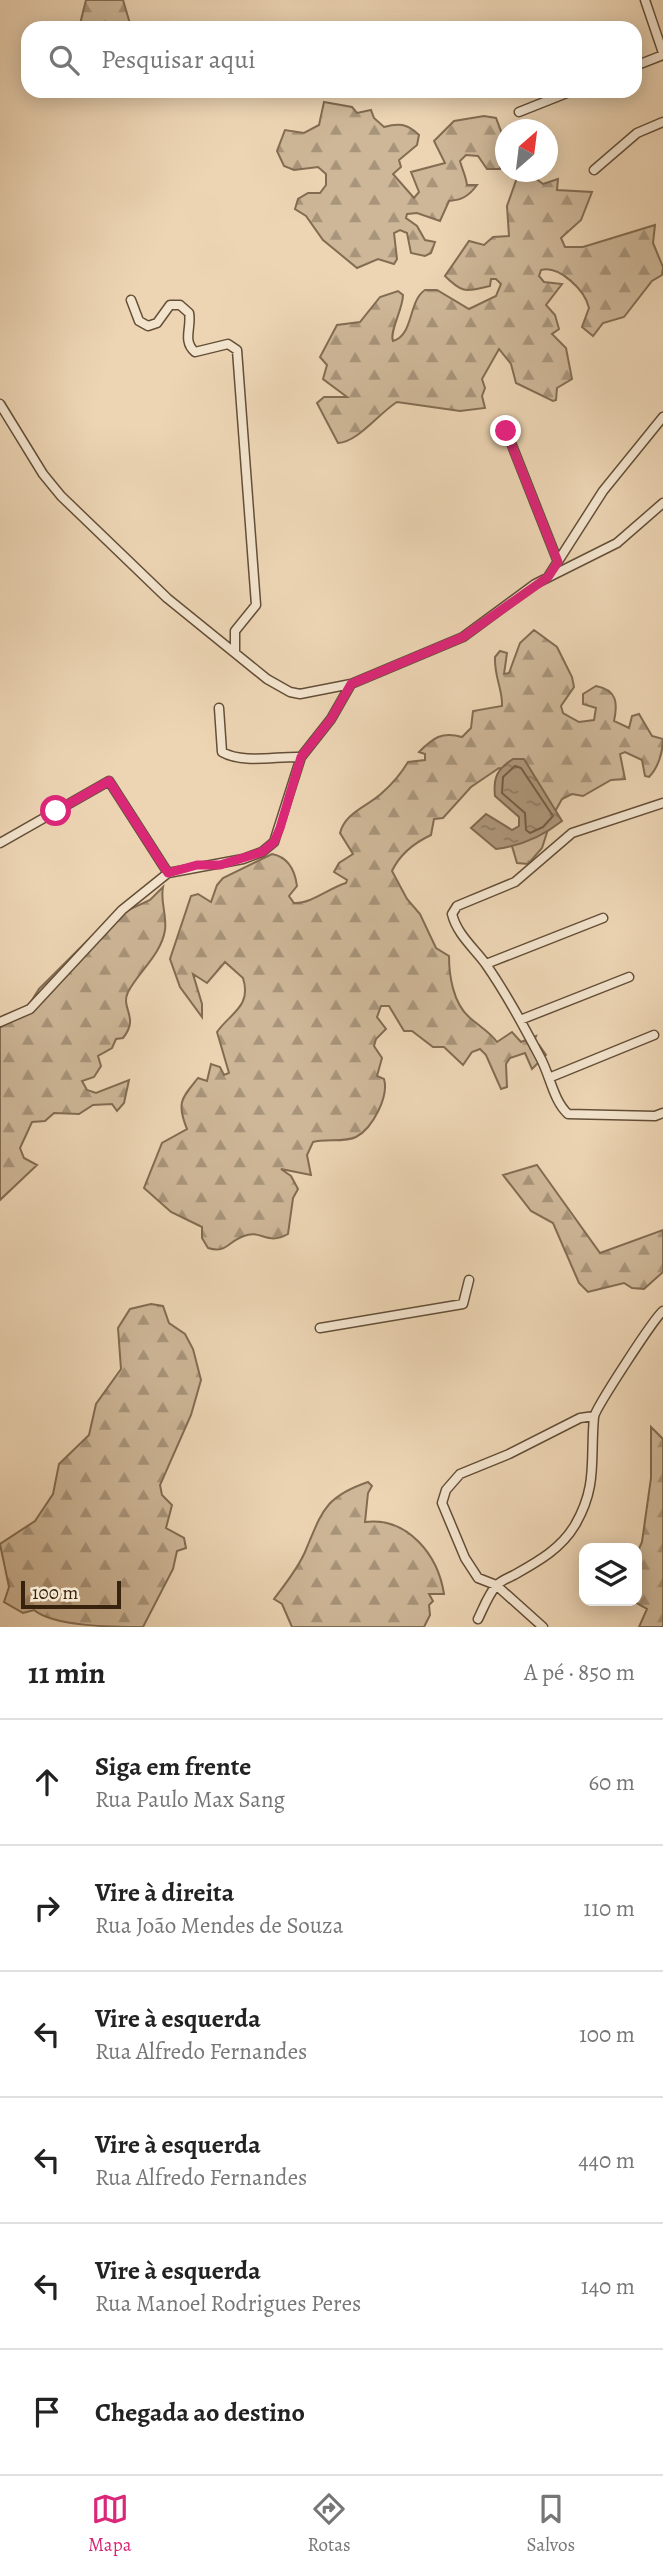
<!DOCTYPE html>
<html lang="pt">
<meta charset="utf-8">
<style>
body{margin:0;font-family:Alegreya,serif;background:#f2f2f2;color:#222}
.controls{position:absolute;right:21px;bottom:21px;display:grid;overflow:hidden;border-radius:14px;box-shadow:0 4px 18px #0003}
.controls button{width:63px;height:63px;display:grid;place-items:center;padding:0;border:0;border-bottom:2px solid #e0e0e0;background:#fff;color:#222;font:35px sans-serif}
.compass{position:absolute;left:495px;top:119px;width:63px;height:63px;border-radius:50%;background:#fff;box-shadow:0 4px 18px #0003;rotate:28deg}
.scale{position:absolute;left:21px;bottom:18px;width:100px;box-sizing:border-box;padding-left:7px;border:4px solid #36220d;border-top:0;font-size:19px;line-height:24px;white-space:nowrap;color:#36220d;-webkit-text-stroke:5px #f3e4ce;paint-order:stroke}
.stop{position:absolute;width:21px;height:21px;margin:-16px;border:5px solid #db2777;border-radius:50%;background:#fff}
.stop.end{background:#db2777;border-color:#fff;box-shadow:0 2px 7px #0008}
.list{margin:0;padding:0;list-style:none}
h2{display:flex;justify-content:space-between;align-items:center;height:91px;margin:0;padding:0 28px;font-size:30px}
h2 small{font-size:23px;font-weight:400;color:#767676}
.list li{display:grid;grid-template-columns:46px 1fr auto;gap:21px;align-items:center;box-sizing:border-box;height:126px;padding:0 28px;border-top:2px solid #e0e0e0}
.list b{display:block;font-size:26px;white-space:nowrap}
.list p{margin:0;font-size:23px;white-space:nowrap;color:#767676}
.list em{font-size:23px;font-style:normal;color:#767676}
.icon{flex:none;width:38px;height:38px;fill:none;stroke:currentColor;stroke-width:2;stroke-linecap:round;stroke-linejoin:round}
.map{position:relative;flex:none;width:663px;height:1627px;overflow:hidden}
.search{position:absolute;background:#fff;box-shadow:0 4px 18px #0003;left:21px;right:21px;top:21px;height:77px;display:flex;align-items:center;gap:18px;box-sizing:border-box;padding:0 24px;border-radius:21px;color:#767676;font-size:26px}
.sheet{height:847px;background:#fff}
nav{display:flex;justify-content:space-around;align-items:center;box-sizing:border-box;height:98px;border-top:2px solid #e0e0e0;background:#fff;font-size:19px;color:#767676}
nav a{display:grid;justify-items:center;gap:4px}
nav .on{color:#db2777}
.map>svg:first-child{display:block}
</style>
<div class="map">
<svg width="663" height="1627" viewBox="0 0 663 1627">
<defs>
<pattern id="forest-firs" width="22" height="20" patternUnits="userSpaceOnUse" patternTransform="scale(1.75)"><rect width="22" height="20" fill="#ceb798"/><path d="M5 1l3.5 6h-7zM16 11l3.5 6h-7z" fill="#a8947a"/></pattern>
<pattern id="water-ripples" width="26" height="14" patternUnits="userSpaceOnUse" patternTransform="scale(1.75)"><rect width="26" height="14" fill="#af987b"/><path d="M2 4q2-2 4 0t4 0M15 11q2-2 4 0t4 0" fill="none" stroke="#8f7c63"/></pattern>
</defs>
<rect width="100%" height="100%" fill="#edd5b4"/>
<filter id="stains"><feTurbulence type="fractalNoise" baseFrequency=".00286" numOctaves="4"/><feColorMatrix values="0 0 0 0 .2 0 0 0 0 .09 0 0 0 0 .02 0 0 0 .5 -.17"/></filter>
<radialGradient id="worn" r=".72"><stop offset=".6" stop-color="#630" stop-opacity="0"/><stop offset="1" stop-color="#630" stop-opacity=".3"/></radialGradient>
<!-- forest -->
<path fill="url(#forest-firs)" stroke="#826c52" stroke-width="2" d="M86,0h37l8,27 -52,1z
M324,102l28,5 5,6 14,-3 3,8 10,9c14,-4 23,-4 35,8l-2,10 -18,15 2,7 -8,7 21,24 5,-6 -8,-20 34,-9 -11,-22 20,-20 30,-5 12,2 6,16 -2,35h-13l-9,-13 -12,-1 -6,6c2,8 6,15 7,24h10c-8,11 -15,15 -28,16l-9,20 -23,-8 -10,1 -1,4 11,8 8,14 10,2 -4,11 -6,3 -14,-3 -4,-20 -7,-3 -6,3 3,26 -3,5 -16,-5 -21,9 -34,-28 -17,-24 -11,-7 3,-10 10,-6h12l6,-8v-11l-8,-7 -24,3 -10,-4 -7,-15 8,-21 19,3 15,-8z
M519,172h8l16,12 15,-5 -1,11 35,2 -11,28 -20,18 4,9h18l72,-22 -2,18 10,24 -1,8 -10,6 -28,36 -21,6 -10,13 -11,-9 7,-19c-4,-18 -30,-43 -48,-38l-2,6 5,6 18,2 -16,21 9,10 4,14 -7,5 14,14 6,31 -15,9 -1,12 -3,1 -37,-18 -5,-19 -12,-15 -17,30 3,9 -3,8 3,12 -25,3 -63,-9c-18,11 -39,40 -59,41l-21,-40 7,-6h23l-24,-18 4,-14 -7,-8 17,-32 23,-3 20,-25 18,-6 5,4c0,14 -14,37 -10,46 21,-6 15,-40 32,-51h12l32,19 27,-13 5,-12 -5,-5h-5l-1,7c-23,5 -26,9 -45,-10l24,-35 15,4 9,-8 16,-1 -2,-30z
M534,630l23,17 15,30 2,10 -13,19 2,7 16,9 15,-2 2,-12 -13,-4v-10l13,-8c21,4 22,17 18,35l15,7 3,-12 7,-2 13,22 11,3c0,13 -5,29 -14,38l-4,-1 -3,-16 -17,-8 -5,2 5,25 -14,1 -28,16 -11,-2 -10,5 -10,18 -10,31 -14,16 -11,-1 -6,-20 18,-38 -19,-35 -11,-2 -28,19 -28,31 -9,1 -3,16c-15,7 -31,19 -39,36l15,28 13,15 16,34 13,8c0,19 4,47 20,61 11,10 20,14 28,25l15,-10 9,10 15,-6 -5,12 8,-3 7,10 -14,14 -7,-16 -15,5 -4,6 1,23 -6,2 -15,-34 -6,-6 -8,3 -9,13 -19,-18h-11l-21,-16h-8l-15,-25h-8l-4,11 9,12 -10,10 -2,7 8,12 -5,18 7,3c5,17 -11,49 -28,58 -12,6 -31,1 -43,5l-6,13 4,20 -30,-6 10,7 7,13 -5,9 -5,36c-21,12 -27,-5 -44,2 -16,5 -17,18 -36,12l-6,-10v-11l-31,-15 -27,-24 18,-45 25,-14c-11,-27 -5,-31 11,-51l9,3 4,-17 9,3 4,8 5,-2 -12,-41c13,-19 35,-25 26,-54l-18,-16 -18,21 -14,-9 9,30v13l-22,-30 -10,-28 21,-63 7,-2 13,8 6,-17 6,-7 49,-24c16,3 23,17 25,32l-8,10 5,7c17,1 35,-15 52,-20l1,-3 -13,-8 5,-9 14,-9 -13,-21c5,-21 29,-27 43,-41 9,-8 19,-20 25,-30l17,-2v-6l-6,-2c14,-14 23,-21 43,-15l9,-9 2,-17 29,-5c1,-16 -8,-29 -7,-49l5,-6 7,2 -3,21 5,-1 11,-30z
M163,887c-3,14 4,28 2,43 -4,25 -26,41 -37,62 -8,17 12,25 -5,46l-7,1 -4,9 -14,8 3,10 -7,11 -12,4 5,9 9,3 33,-13 -5,23 -7,8 -5,-7 -19,1 -14,9 -25,-1 -9,8 -13,1 -12,26 4,10 13,7 -37,35v-172l27,-20 12,-19 70,-70 41,-19z
M537,1165l63,88 63,-23v42l-19,17 -12,-1 -8,-5 -36,9 -9,-9 -26,-60 -22,-12 -28,-36z
M151,1304l12,2 6,17 16,11 8,15 8,31 -10,35 -31,70 2,10 10,10 -6,23 18,10 2,10 -9,3 -4,18 -30,58c-27,0 -89,0 -109,-17l-11,3 -19,-11 5,-15 -9,-43 35,-23 18,-27 6,-30 30,-29 7,-31 25,-35 -3,-41 12,-19z
M651,1427l12,12v188h-24l8,-18 -14,-8h4v-48l5,-11 9,-64z
M368,1482l4,4 -4,7 -3,29c43,-5 73,33 79,72h-15l4,7 -4,4 1,10 -6,12h-132l-10,-23 -8,-5c11,-15 23,-29 31,-47 17,-40 19,-55 63,-70z"/>
<!-- water -->
<path fill="url(#water-ripples)" stroke="#7f694f" stroke-width="2" d="M513,759h11l38,62c-19,15 -41,25 -66,28l-25,-21 15,-14 26,16 7,-4v-9l-24,-21c-2,-18 2,-27 18,-37z"/>
<g fill="none" stroke-linecap="round" stroke-linejoin="round">
<!-- shore -->
<path stroke="#725d44" stroke-width="2" d="M515,766l6,2 32,48 -10,11 -13,6 -4,-3 -1,-17 -23,-20 1,-16z"/>
<!-- street casing -->
<g stroke="#644f37" stroke-width="11">
<path id="street" d="M645,0l18,53
M635,66l28,-11
M519,112l53,-21
M594,170l43,-37 26,-11
M131,300l8,21 9,5 9,-3 13,-18h10l9,8c3,14 -7,28 6,39l33,-8 9,6 19,255 -21,26v20
M0,404l43,70 18,22 106,102 100,81 23,13 10,2 51,-10
M504,425l54,137
M548,577l55,-86 60,-74
M219,708l3,44c21,12 54,4 79,5
M663,803l-91,30 -57,49 -58,24 -5,8c5,20 21,33 33,49 21,30 38,62 55,94 10,18 13,43 28,57l87,2 8,-3
M0,843l109,-62 59,92
M486,964l117,-46
M520,1020l109,-43
M0,1022l30,-13 92,-99 46,-37 75,-14 19,-7 12,-10 27,-85 30,-38 20,-35 112,-47 72,-53 82,-41 46,-40
M551,1077l103,-42
M320,1328l143,-24 6,-24
M478,1619c5,-10 10,-24 18,-33 4,-5 12,-8 18,-11 23,-13 47,-26 61,-50 23,-39 15,-66 19,-108 1,-8 60,-99 69,-106
M543,1627l-47,-42 -18,-7 -13,-20 -23,-55 4,-13 14,-16 49,-20 71,-36 14,-2"/>
</g>
<!-- street -->
<use href="#street" stroke="#f3e4ce" stroke-width="8"/>
</g>
<g fill="none" stroke-linecap="round" stroke-linejoin="round">
<!-- route -->
<path stroke="#db2777" stroke-width="9" d="M56,811l53,-30 59,92 29,-8h23l42,-13 12,-10 6,-14 21,-71 30,-38 20,-35 112,-47 85,-60 10,-15 -52,-131"/>
</g>
<rect width="100%" height="100%" filter="url(#stains)"/>
<rect width="100%" height="100%" fill="url(#worn)"/>
</svg>
<div class="controls">
<button><svg class="icon" aria-label="layers" viewBox="0 0 24 24"><path d="M12 4l9 5-9 5-9-5zM3 14l9 5 9-5"/></svg></button>
</div>
<svg class="compass" viewBox="-18 -18 36 36"><path d="M0-13l5 13h-10z" fill="#e53935"/><path d="M0 13l5-13h-10z" fill="#767676"/></svg>
<div class="scale">100 m</div>
<div class="stop" style="left:56px;top:811px"></div>
<div class="stop end" style="left:506px;top:431px"></div>
<div class="search"><svg class="icon" aria-label="search" viewBox="0 0 24 24"><circle cx="10" cy="10" r="6"/><path d="M15 15l6 6"/></svg>Pesquisar aqui</div>
</div>
<section class="sheet">
<h2>11 min<small>A pé · 850 m</small></h2>
<ul class="list">
<li><svg class="icon" aria-label="ahead" viewBox="0 0 24 24"><path d="M12 20V5M6 11l6-6 6 6"/></svg><div><b>Siga em frente</b><p>Rua Paulo Max Sang</p></div><em>60 m</em></li>
<li><svg class="icon" aria-label="right" viewBox="0 0 24 24"><path d="M7 20v-9h11M14 6l5 5-5 5"/></svg><div><b>Vire à direita</b><p>Rua João Mendes de Souza</p></div><em>110 m</em></li>
<li><svg class="icon" aria-label="left" viewBox="0 0 24 24"><path d="M17 20v-9H6M10 6l-5 5 5 5"/></svg><div><b>Vire à esquerda</b><p>Rua Alfredo Fernandes</p></div><em>100 m</em></li>
<li><svg class="icon" aria-label="left" viewBox="0 0 24 24"><path d="M17 20v-9H6M10 6l-5 5 5 5"/></svg><div><b>Vire à esquerda</b><p>Rua Alfredo Fernandes</p></div><em>440 m</em></li>
<li><svg class="icon" aria-label="left" viewBox="0 0 24 24"><path d="M17 20v-9H6M10 6l-5 5 5 5"/></svg><div><b>Vire à esquerda</b><p>Rua Manoel Rodrigues Peres</p></div><em>140 m</em></li>
<li><svg class="icon" aria-label="arrive" viewBox="0 0 24 24"><path d="M6 21V4h12l-3 4 3 4H6"/></svg><div><b>Chegada ao destino</b></div></li>
</ul>
</section>
<nav>
<a class="on"><svg class="icon" aria-label="map" viewBox="0 0 24 24"><path d="M3 6l6-2 6 2 6-2v14l-6 2-6-2-6 2zM9 4v14M15 6v14"/></svg>Mapa</a>
<a><svg class="icon" aria-label="directions" viewBox="0 0 24 24"><path d="M12 3l9 9-9 9-9-9zM9 14v-3h6M13 9l2 2-2 2"/></svg>Rotas</a>
<a><svg class="icon" aria-label="saved" viewBox="0 0 24 24"><path d="M7 4h10v16l-5-4-5 4z"/></svg>Salvos</a>
</nav>
